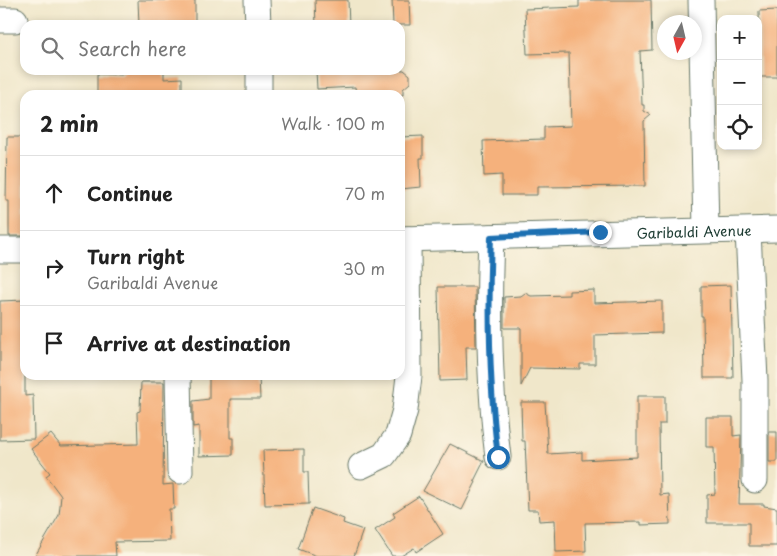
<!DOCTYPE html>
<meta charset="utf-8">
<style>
body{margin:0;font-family:"Playpen Sans",sans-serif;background:#f2f2f2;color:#222}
.controls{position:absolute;right:15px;top:15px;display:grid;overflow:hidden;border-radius:10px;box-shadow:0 2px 8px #0003}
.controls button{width:45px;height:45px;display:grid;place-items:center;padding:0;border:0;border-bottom:1px solid #e0e0e0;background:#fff;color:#222;font:25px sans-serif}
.compass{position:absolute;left:657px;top:15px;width:45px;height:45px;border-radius:50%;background:#fff;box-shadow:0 2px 8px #0003;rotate:188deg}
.stop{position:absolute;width:15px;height:15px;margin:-11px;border:4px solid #1f6fb2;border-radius:50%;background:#fff}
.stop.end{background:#1f6fb2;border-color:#fff;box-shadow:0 1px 5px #0008}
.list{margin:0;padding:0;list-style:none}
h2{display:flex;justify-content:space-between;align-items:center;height:65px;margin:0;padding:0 20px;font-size:21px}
h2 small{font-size:16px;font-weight:400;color:#767676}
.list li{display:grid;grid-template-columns:32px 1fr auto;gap:15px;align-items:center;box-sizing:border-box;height:75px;padding:0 20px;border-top:1px solid #e0e0e0}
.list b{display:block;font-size:19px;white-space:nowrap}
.list p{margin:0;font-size:16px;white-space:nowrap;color:#767676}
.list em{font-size:16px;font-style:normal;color:#767676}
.icon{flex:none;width:28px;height:28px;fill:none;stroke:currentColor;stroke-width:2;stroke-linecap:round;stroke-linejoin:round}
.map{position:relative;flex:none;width:777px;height:556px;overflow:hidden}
.search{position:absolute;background:#fff;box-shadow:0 2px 8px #0003;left:20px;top:20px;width:385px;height:55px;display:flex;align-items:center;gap:12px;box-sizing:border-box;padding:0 18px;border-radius:15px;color:#767676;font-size:19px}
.panel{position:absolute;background:#fff;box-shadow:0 2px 8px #0003;left:20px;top:90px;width:385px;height:290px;border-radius:15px}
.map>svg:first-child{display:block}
</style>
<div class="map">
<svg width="777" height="556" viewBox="0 0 777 556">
<rect width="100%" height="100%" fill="#fcf5e5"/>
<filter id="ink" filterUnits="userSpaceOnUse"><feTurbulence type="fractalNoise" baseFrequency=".02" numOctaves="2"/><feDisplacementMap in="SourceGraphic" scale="10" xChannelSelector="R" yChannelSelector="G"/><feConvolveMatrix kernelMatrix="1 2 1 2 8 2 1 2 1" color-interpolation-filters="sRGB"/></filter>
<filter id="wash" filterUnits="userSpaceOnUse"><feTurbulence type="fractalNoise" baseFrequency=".0096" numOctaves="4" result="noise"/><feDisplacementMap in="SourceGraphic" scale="20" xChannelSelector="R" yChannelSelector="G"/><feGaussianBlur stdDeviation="1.12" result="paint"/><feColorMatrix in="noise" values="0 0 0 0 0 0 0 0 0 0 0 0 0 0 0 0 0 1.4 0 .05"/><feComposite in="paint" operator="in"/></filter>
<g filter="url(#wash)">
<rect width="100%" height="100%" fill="#f0e7ca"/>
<g id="blocks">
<!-- building -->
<path fill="#f5b17c" d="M138,0h57v25h-56z
M315,0h33l1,25h-33z
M392,0h17l1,25h-17z
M579,0h72l1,50 -12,1 2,54h2v6l7,4 -7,6 1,65 -108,1v8h-35v-20l-18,1 -1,-35 61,-2v-12l27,-1 -2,-73 -42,1 -2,-45 54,-2z
M777,10v67h-17l-1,-66z
M164,70v9l18,-1v17h-85v-21l25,1 3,-4z
M316,70h88l6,5v8l-7,6v6h-47l-1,-8 -38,2z
M423,136v22h-3l1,29 -21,2 1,-52z
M7,137h18v99h-16v-35h-3z
M731,285l2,93h-29l-1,-62h-2v-30z
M438,287h37l1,60h-10l1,33 -27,1z
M594,290v13l68,-2v32l-67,2v29h-15v5l-50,-1 -9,18v-58h-17v-31l17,-1 4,-3 6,3 38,-1v-4z
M25,300v96l8,-1 1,44 -34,1v-139z
M209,375l50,1 1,23h-30v39h3v17l-34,1v-30l-6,1v-26l16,-2z
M141,382h23l-1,103 10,-1 1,25h-5l1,32 -55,1 1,14h-81l24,-41 2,-19 -15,-20 4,-3 -19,-24 20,-15 10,12 77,-2 -1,-32 3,-1z
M637,396h28v28h-6l1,71 9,-1 1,30 -29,1v-3l-56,1 1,28 -30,1 -1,-32 -16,1 -1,-11h-10l-3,-69h-3l-1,-39h24l3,52 34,-2v8l55,-3z
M706,417h27v19l8,-1 -2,69h25v2l13,2v38h-28v-23h-42v-28l8,-1 -1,-47h-8z
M769,432h8v30h-8z
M450,444l34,17 -10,20 2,1 -14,28 -39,-19z
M304,449v23h4l1,32 -44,1 -2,-55z
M419,496l24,38 -27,18 -2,-4 -13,8h-9l-17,-26 20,-13 -2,-4z
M313,508l31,11 -1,4 20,7 -9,26h-37l-19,-7z"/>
</g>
</g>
<g filter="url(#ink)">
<use href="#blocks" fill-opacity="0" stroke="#687868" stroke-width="1"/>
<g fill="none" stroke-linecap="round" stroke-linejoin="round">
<!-- minor casing -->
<g stroke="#687868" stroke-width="27">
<g id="minor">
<path d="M257,0l1,25"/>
<path d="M701,0l5,230"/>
<path d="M0,20h15"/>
<path d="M259,70v25"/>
<path d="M748,231l7,149v100"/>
<path d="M491,237c-3,74 -2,147 7,220"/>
<path id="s1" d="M400,239l377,-10"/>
<path d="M0,250h25"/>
<path d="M178,375l2,96"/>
<path d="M361,466l23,-11 14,-20 7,-25 4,-34 -1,-137"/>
</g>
</g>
<!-- minor -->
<use href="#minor" stroke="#fff" stroke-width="25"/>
</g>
</g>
<g fill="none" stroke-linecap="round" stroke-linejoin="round" filter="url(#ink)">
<!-- route -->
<path stroke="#1f6fb2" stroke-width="6" d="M498,457c-9,-73 -10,-146 -7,-220l109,-5"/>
</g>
<g text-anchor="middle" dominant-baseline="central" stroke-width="4.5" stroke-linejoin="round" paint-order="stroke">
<!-- street labels -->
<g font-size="14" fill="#1f3d34" stroke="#fcf5e5">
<text stroke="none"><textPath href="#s1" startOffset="294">Garibaldi Avenue</textPath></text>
</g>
</g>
</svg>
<div class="controls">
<button>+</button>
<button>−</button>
<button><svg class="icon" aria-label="locate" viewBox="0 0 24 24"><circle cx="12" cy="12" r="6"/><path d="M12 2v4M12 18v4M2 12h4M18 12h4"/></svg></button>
</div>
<svg class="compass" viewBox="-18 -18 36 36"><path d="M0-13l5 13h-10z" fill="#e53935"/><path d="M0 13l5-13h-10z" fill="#767676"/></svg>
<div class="stop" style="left:498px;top:457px"></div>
<div class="stop end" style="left:600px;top:232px"></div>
<div class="search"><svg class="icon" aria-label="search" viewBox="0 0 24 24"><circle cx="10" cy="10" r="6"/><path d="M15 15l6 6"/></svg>Search here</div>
<section class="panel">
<h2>2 min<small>Walk · 100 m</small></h2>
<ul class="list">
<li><svg class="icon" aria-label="ahead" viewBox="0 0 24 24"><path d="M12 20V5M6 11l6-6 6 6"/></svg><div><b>Continue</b></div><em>70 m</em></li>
<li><svg class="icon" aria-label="right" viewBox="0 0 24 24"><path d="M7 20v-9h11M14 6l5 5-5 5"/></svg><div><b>Turn right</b><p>Garibaldi Avenue</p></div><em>30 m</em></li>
<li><svg class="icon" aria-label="arrive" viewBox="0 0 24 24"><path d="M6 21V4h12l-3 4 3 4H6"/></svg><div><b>Arrive at destination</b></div></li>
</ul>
</section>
</div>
